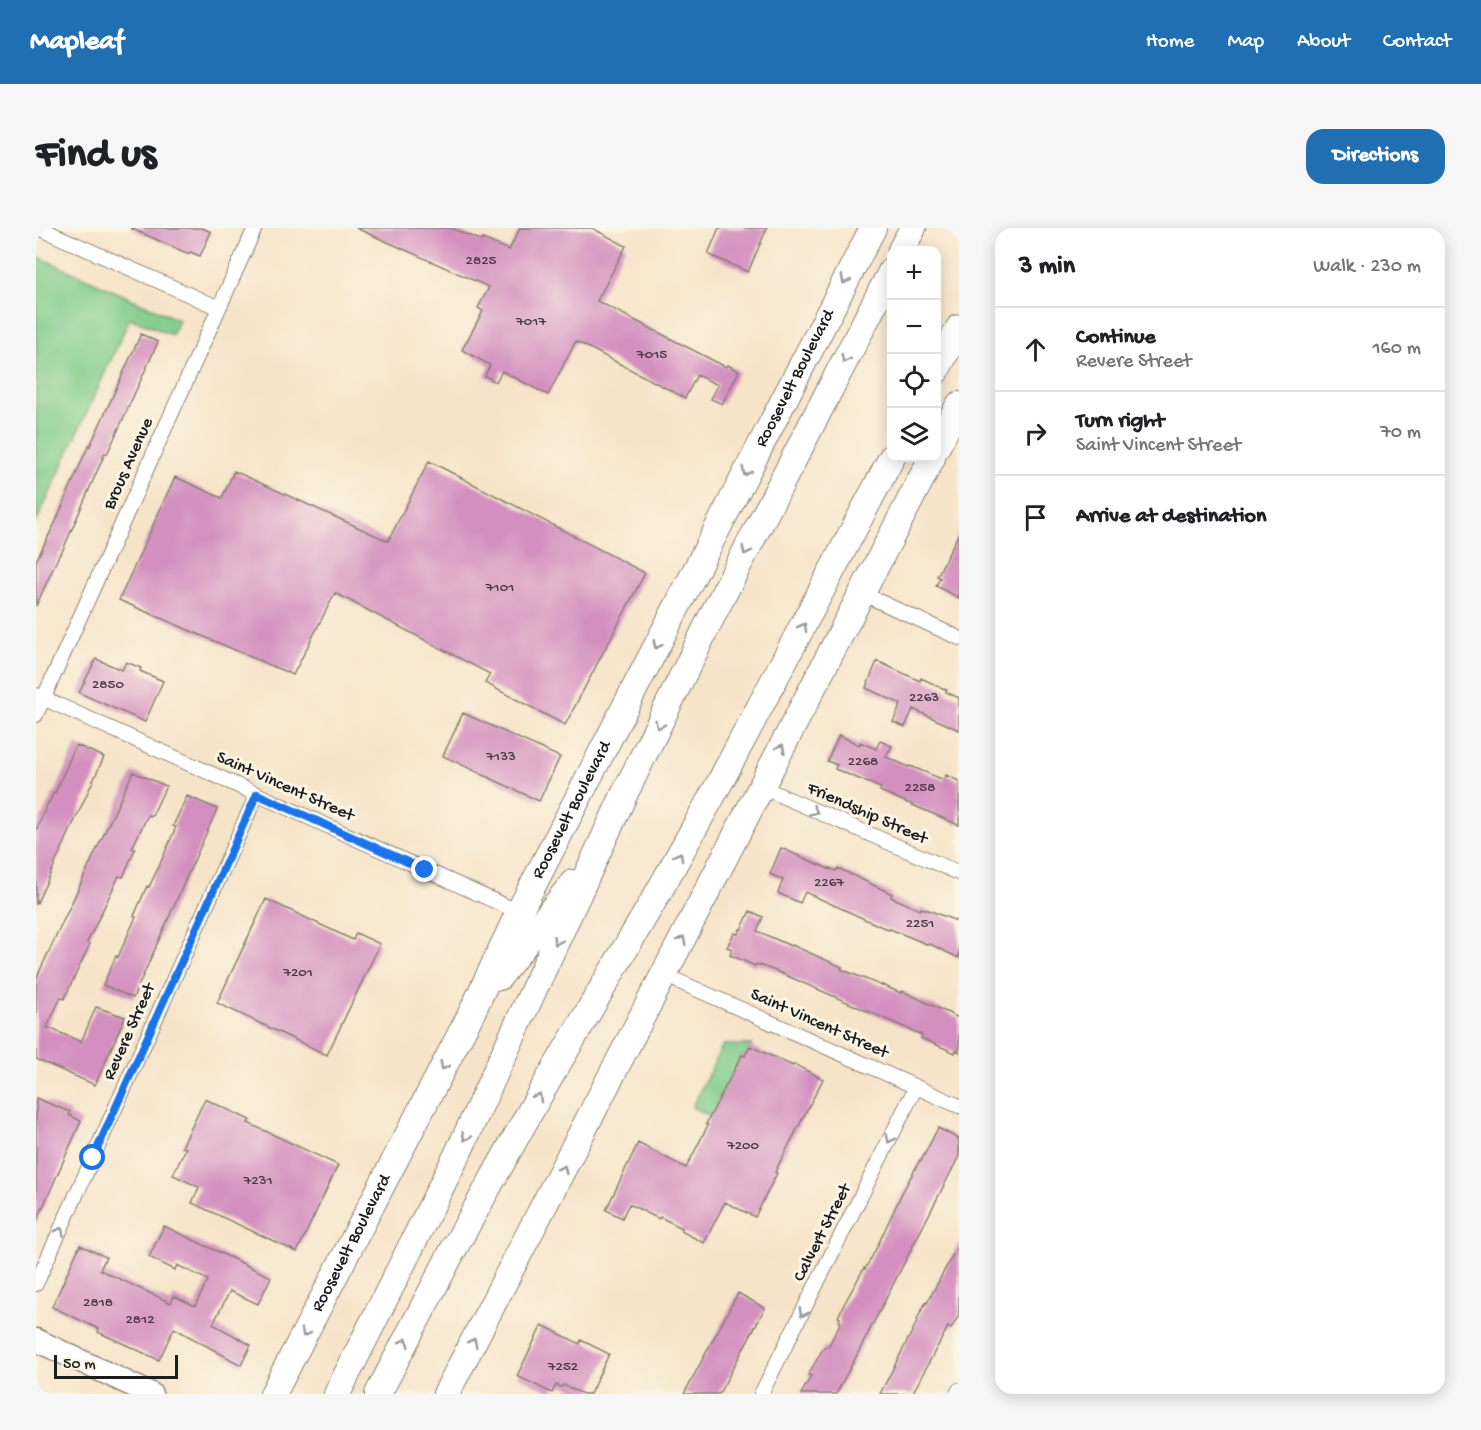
<!DOCTYPE html>
<meta charset="utf-8">
<style>
body{margin:0;font-family:"Gochi Hand",sans-serif;background:#f6f6f6;color:#202124}
.controls{position:absolute;right:18px;top:18px;display:grid;overflow:hidden;border-radius:12px;box-shadow:0 3px 15px #0003}
.controls button{width:54px;height:54px;display:grid;place-items:center;padding:0;border:0;border-bottom:2px solid #e0e0e0;background:#fff;color:#202124;font:30px sans-serif}
.scale{position:absolute;left:18px;bottom:15px;width:124px;box-sizing:border-box;padding-left:6px;border:3px solid #1c1c1c;border-top:0;font-size:16px;line-height:21px;white-space:nowrap;color:#1c1c1c;-webkit-text-stroke:4px #fcf5e5;paint-order:stroke}
.stop{position:absolute;width:18px;height:18px;margin:-14px;border:4px solid #1a73e8;border-radius:50%;background:#fff}
.stop.end{background:#1a73e8;border-color:#fff;box-shadow:0 2px 6px #0008}
.list{margin:0;padding:0;list-style:none}
h2{display:flex;justify-content:space-between;align-items:center;height:78px;margin:0;padding:0 24px;font-size:26px}
h2 small{font-size:20px;font-weight:400;color:#757577}
.list li{display:grid;grid-template-columns:39px 1fr auto;gap:18px;align-items:center;box-sizing:border-box;height:84px;padding:0 24px;border-top:2px solid #e0e0e0}
.list b{display:block;font-size:22px;white-space:nowrap}
.list p{margin:0;font-size:20px;white-space:nowrap;color:#757577}
.list em{font-size:20px;font-style:normal;color:#757577}
.icon{flex:none;width:33px;height:33px;fill:none;stroke:currentColor;stroke-width:2;stroke-linecap:round;stroke-linejoin:round}
.map{position:relative;flex:none;width:923px;height:1166px;overflow:hidden;border-radius:18px}
header{display:flex;align-items:center;gap:36px;box-sizing:border-box;height:84px;padding:0 30px;background:#1f6fb2;color:#fff}
header strong{font-size:28px}
nav{display:flex;gap:33px;margin-inline-start:auto;font-size:21px}
.intro{display:flex;align-items:center;justify-content:space-between;box-sizing:border-box;height:144px;padding:0 36px}
h1{margin:0;font-size:42px}
.button{padding:15px 27px;border-radius:18px;background:#1f6fb2;color:#fff;font-size:21px;font-weight:700}
main{display:flex;gap:36px;padding:0 36px}
aside{flex:1;background:#fff;border-radius:18px;box-shadow:0 3px 15px #0003}
.map>svg:first-child{display:block}
</style>
<header>
<strong>Mapleaf</strong>
<nav><a>Home</a><a>Map</a><a>About</a><a>Contact</a></nav>
</header>
<div class="intro"><h1>Find us</h1><a class="button">Directions</a></div>
<main>
<div class="map">
<svg width="923" height="1166" viewBox="0 0 923 1166">
<rect width="100%" height="100%" fill="#fcf5e5"/>
<filter id="ink" filterUnits="userSpaceOnUse"><feTurbulence type="fractalNoise" baseFrequency=".0167" numOctaves="2"/><feDisplacementMap in="SourceGraphic" scale="12" xChannelSelector="R" yChannelSelector="G"/><feConvolveMatrix kernelMatrix="1 2 1 2 8 2 1 2 1" color-interpolation-filters="sRGB"/></filter>
<filter id="wash" filterUnits="userSpaceOnUse"><feTurbulence type="fractalNoise" baseFrequency=".008" numOctaves="4" result="noise"/><feDisplacementMap in="SourceGraphic" scale="24" xChannelSelector="R" yChannelSelector="G"/><feGaussianBlur stdDeviation="1.35" result="paint"/><feColorMatrix in="noise" values="0 0 0 0 0 0 0 0 0 0 0 0 0 0 0 0 0 1.4 0 .05"/><feComposite in="paint" operator="in"/></filter>
<g filter="url(#wash)">
<rect width="100%" height="100%" fill="#f6e4c9"/>
<!-- green -->
<path fill="#7fcc8a" stroke="#4e7453" stroke-width="1.5" d="M0,28l143,64 -7,15 -42,-17 -94,205z
M687,817h28l-6,11 -3,-1 -31,62 -19,-10z"/>
<g id="blocks">
<!-- building -->
<path fill="#d38fbf" d="M94,0h72l9,4 -11,24 -10,-4 -1,2z
M320,0h95l31,13 1,-2 26,11 11,-22h72l34,18 -29,55 129,66 2,-2 11,6 -17,33 -11,-5 7,-14 -21,-10 -12,23 -109,-57 -28,54 -46,-24 -6,11 -11,-6 5,-11 -28,-15 21,-39 -5,-3 11,-21z
M683,0h48l-19,44 -40,-18z
M105,106l17,8 -45,99 -6,13 -2,-1 -33,76 -11,25 -1,-1 -24,53v-45l20,-40 27,-63 6,-13 1,1z
M393,233l216,112 -80,152 -80,-42 5,-9 -155,-81 -42,82 -174,-75 56,-123 47,21 12,-27 154,70z
M923,305v65l-23,-12 4,-8 -3,-2z
M60,431l26,11 4,-8 15,6 -1,3 23,10 -18,41 -66,-29z
M841,433l43,20 1,-3 26,12 -1,2 13,6v32l-46,-21 -8,18 -12,-5 8,-18 -35,-16z
M427,485l97,44 -21,44 -96,-45z
M803,507l20,10 1,-3 16,7 4,-8 12,5 -6,11 23,10 1,-1 34,14 2,-5 13,6v44l-79,-34 1,-3 -46,-19 2,-4 -10,-4z
M40,517l28,12 -68,148v-75l12,-27h1l5,-11 1,1z
M97,544l33,14 -14,30 -4,-1 -16,33 3,1 -12,28 -4,-1 -32,67 3,1 -26,55 -3,-2 -14,30 34,15 15,-35 29,10 -30,68 -59,-26v-80z
M151,568l30,13 -84,189 -30,-13 13,-29 2,1 8,-18 10,-22 -2,-1 13,-30 2,1 11,-23 16,-37 -3,-1z
M745,620l48,21v-1l7,3 2,-3 6,3 48,23 -1,3 29,13 1,-2 7,2 31,12v36l-29,-14 -1,1 -39,-16 -1,1 -84,-38 -5,11 -22,-10 5,-13 -13,-6z
M230,671l87,41 3,-7 24,11 -53,111 -110,-52z
M714,683l13,6 -6,14 34,15 1,-1 11,5 39,17 -1,2 41,17v-1l19,8 1,-2 57,27v34l-3,-2 -1,3 -34,-15 1,-3 -146,-64 -20,-7 -1,2 -25,-11 2,-6 -5,-2 7,-14 4,1 2,-5 1,1z
M714,818l43,20 1,-2 29,15 -48,93 2,1 -22,44 -30,-15 -21,41 -23,-12 1,-3 -22,-11 -1,2 -30,-15 -7,14 -16,-8 32,-67 48,25 22,-43 -2,-1 36,-69 3,1z
M0,870l34,14 -1,3 12,6 -45,102z
M169,871l45,21 -2,3 90,42 -41,87 -105,-49 7,-16 -26,-12 13,-27 -4,-1z
M902,900l21,11v17l-101,197 -22,41h-35l10,-18 -3,-1 16,-28h4l13,-25 -2,-1 1,-3 -2,-1 4,-9 22,-40 1,1 10,-18 27,-58 18,-33 1,1z
M128,998l107,51 -13,27 -28,-13 -17,33 38,21 -10,20 -67,-37 -15,32 -61,-28 1,-3 -47,-22 28,-62 26,12 -6,13 71,33 3,-7 21,10 13,-26 -31,-15 -2,5 -26,-13z
M923,1015v72l-8,14 -3,-2 -36,67h-32l38,-74 -1,-1 9,-17 1,1z
M702,1065l27,15 -46,86h-35z
M506,1097l38,19 1,-4 28,14 -19,40h-7l-20,-9 -2,2 -5,-2 -4,8 -35,-17z"/>
</g>
</g>
<g filter="url(#ink)">
<use href="#blocks" fill-opacity="0" stroke="#898072" stroke-width="1.5"/>
<g fill="none" stroke-linecap="round" stroke-linejoin="round">
<!-- street casing -->
<g stroke="#898072" stroke-width="16">
<path id="street" d="M3,0l180,80
M825,365l98,45
M0,467l483,217
M0,487l219,-487
M725,559l198,86
M628,747l295,131
M0,1056l221,-490
M725,1166l155,-307
M921,1166l2,-4"/>
</g>
<!-- primary casing -->
<g stroke="#898072" stroke-width="25">
<path id="primary" d="M0,1112l115,54"/>
</g>
<!-- highway casing -->
<g stroke="#898072" stroke-width="28">
<g id="highway">
<path d="M865,22l12,-22"/>
<path d="M900,143l23,-43"/>
<path d="M900,220l23,-43"/>
<path d="M463,749l74,-94"/>
<path id="s1" d="M237,1166l198,-380 48,-102 354,-684"/>
<path d="M301,1166l121,-241 166,-358 88,-179 180,-346"/>
<path d="M342,1166l74,-142 84,-151 122,-208 62,-111 172,-325"/>
<path d="M410,1166l486,-936"/>
</g>
</g>
<!-- street -->
<use href="#street" stroke="#fff" stroke-width="14"/>
<!-- primary -->
<use href="#primary" stroke="#fff" stroke-width="22"/>
<!-- highway -->
<use href="#highway" stroke="#fff" stroke-width="26"/>
</g>
<!-- one-way arrows -->
<defs><path id="oneway-chevron" d="M-2-3.5L2.5 0L-2 3.5" fill="none" stroke-width="1.6" stroke-linecap="round" stroke-linejoin="round" transform="scale(1.5)"/></defs>
<g stroke="#999">
<use href="#oneway-chevron" transform="translate(809 52) rotate(118)"/>
<use href="#oneway-chevron" transform="translate(809 131) rotate(117)"/>
<use href="#oneway-chevron" transform="translate(710 244) rotate(117)"/>
<use href="#oneway-chevron" transform="translate(710 323) rotate(117)"/>
<use href="#oneway-chevron" transform="translate(767 399) rotate(-62)"/>
<use href="#oneway-chevron" transform="translate(621 417) rotate(117)"/>
<use href="#oneway-chevron" transform="translate(623 497) rotate(116)"/>
<use href="#oneway-chevron" transform="translate(745 520) rotate(-63)"/>
<use href="#oneway-chevron" transform="translate(778 583) rotate(24)"/>
<use href="#oneway-chevron" transform="translate(643 628) rotate(-61)"/>
<use href="#oneway-chevron" transform="translate(646 712) rotate(-63)"/>
<use href="#oneway-chevron" transform="translate(521 713) rotate(115)"/>
<use href="#oneway-chevron" transform="translate(408 838) rotate(117)"/>
<use href="#oneway-chevron" transform="translate(502 869) rotate(-60)"/>
<use href="#oneway-chevron" transform="translate(430 909) rotate(115)"/>
<use href="#oneway-chevron" transform="translate(854 911) rotate(117)"/>
<use href="#oneway-chevron" transform="translate(527 941) rotate(-63)"/>
<use href="#oneway-chevron" transform="translate(24 1003) rotate(-66)"/>
<use href="#oneway-chevron" transform="translate(767 1085) rotate(117)"/>
<use href="#oneway-chevron" transform="translate(269 1105) rotate(118)"/>
<use href="#oneway-chevron" transform="translate(369 1114) rotate(-63)"/>
<use href="#oneway-chevron" transform="translate(437 1114) rotate(-63)"/>
</g>
</g>
<g fill="none" stroke-linecap="round" stroke-linejoin="round" filter="url(#ink)">
<!-- route -->
<path stroke="#1a73e8" stroke-width="8" d="M57,930l164,-364 168,76"/>
</g>
<g text-anchor="middle" dominant-baseline="central" stroke-width="6" stroke-linejoin="round" paint-order="stroke">
<!-- number labels -->
<g font-size="15" fill="#4a3945">
<text x="445" y="33">2825</text>
<text x="495" y="94">7017</text>
<text x="616" y="127">7015</text>
<text x="464" y="360">7101</text>
<text x="72" y="457">2850</text>
<text x="888" y="470">2263</text>
<text x="465" y="529">7133</text>
<text x="827" y="534">2268</text>
<text x="884" y="560">2258</text>
<text x="793" y="655">2267</text>
<text x="884" y="696">2251</text>
<text x="262" y="745">7201</text>
<text x="707" y="918">7200</text>
<text x="222" y="953">7231</text>
<text x="62" y="1075">2818</text>
<text x="104" y="1092">2812</text>
<text x="527" y="1139">7252</text>
</g>
<!-- street labels -->
<g font-size="18" fill="#1c1c1c" stroke="#fcf5e5">
<text stroke="none"><textPath href="#s1" startOffset="1142">Roosevelt Boulevard</textPath></text>
<text transform="translate(93 236) rotate(-66)">Brous Avenue</text>
<text transform="translate(249 559) rotate(24)">Saint Vincent Street</text>
<text stroke="none"><textPath href="#s1" startOffset="656">Roosevelt Boulevard</textPath></text>
<text transform="translate(831 586) rotate(24)">Friendship Street</text>
<text transform="translate(783 796) rotate(24)">Saint Vincent Street</text>
<text transform="translate(94 804) rotate(-66)">Revere Street</text>
<text transform="translate(787 1005) rotate(-63)">Calvert Street</text>
<text stroke="none"><textPath href="#s1" startOffset="170">Roosevelt Boulevard</textPath></text>
</g>
</g>
</svg>
<div class="controls">
<button>+</button>
<button>−</button>
<button><svg class="icon" aria-label="locate" viewBox="0 0 24 24"><circle cx="12" cy="12" r="6"/><path d="M12 2v4M12 18v4M2 12h4M18 12h4"/></svg></button>
<button><svg class="icon" aria-label="layers" viewBox="0 0 24 24"><path d="M12 4l9 5-9 5-9-5zM3 14l9 5 9-5"/></svg></button>
</div>
<div class="scale">50 m</div>
<div class="stop" style="left:57px;top:930px"></div>
<div class="stop end" style="left:389px;top:642px"></div>
</div>
<aside>
<h2>3 min<small>Walk · 230 m</small></h2>
<ul class="list">
<li><svg class="icon" aria-label="ahead" viewBox="0 0 24 24"><path d="M12 20V5M6 11l6-6 6 6"/></svg><div><b>Continue</b><p>Revere Street</p></div><em>160 m</em></li>
<li><svg class="icon" aria-label="right" viewBox="0 0 24 24"><path d="M7 20v-9h11M14 6l5 5-5 5"/></svg><div><b>Turn right</b><p>Saint Vincent Street</p></div><em>70 m</em></li>
<li><svg class="icon" aria-label="arrive" viewBox="0 0 24 24"><path d="M6 21V4h12l-3 4 3 4H6"/></svg><div><b>Arrive at destination</b></div></li>
</ul>
</aside>
</main>
